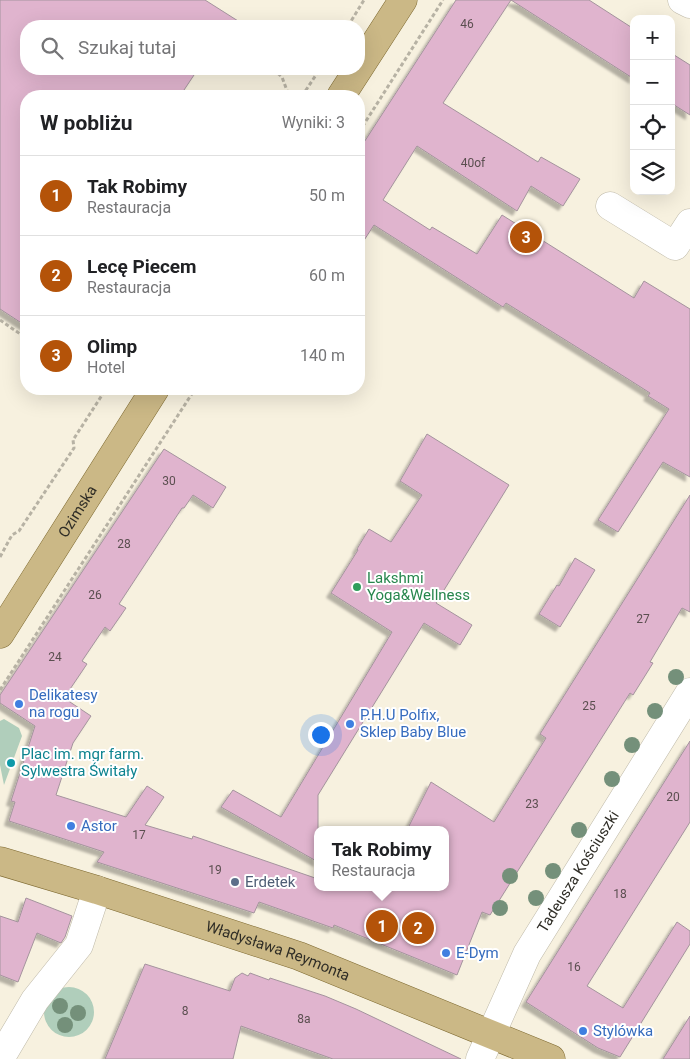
<!DOCTYPE html>
<html lang="pl">
<meta charset="utf-8">
<style>
body{margin:0;font-family:Roboto,sans-serif;background:#f2f2f2;color:#202124}
.controls{position:absolute;right:15px;top:15px;display:grid;overflow:hidden;border-radius:10px;box-shadow:0 5px 20px #0002}
.controls button{width:45px;height:45px;display:grid;place-items:center;padding:0;border:0;border-bottom:1px solid #e0e0e0;background:#fff;color:#202124;font:25px sans-serif}
.you{position:absolute;left:320px;top:734px;width:18px;height:18px;margin:-12px;border:4px solid #fff;border-radius:50%;background:#1a73e8;box-shadow:0 0 0 8px #1a73e833}
.badge{display:grid;place-items:center;width:32px;height:32px;border-radius:50%;background:#b45309;color:#fff;font-size:16px;font-weight:700}
.pin{position:absolute;translate:-50% -50%;border:2px solid #fff;box-shadow:0 1px 5px #0006}
.popup{position:absolute;left:314px;top:826px;width:135px;height:65px;box-sizing:border-box;display:grid;place-content:center;border-radius:10px;background:#fff;filter:drop-shadow(0 1px 4px #0005);font-size:16px;white-space:nowrap;color:#757577}
.popup b{font-size:19px;color:#202124}
.popup::after{content:'';position:absolute;left:50%;top:100%;margin-left:-10px;border:10px solid transparent;border-top-color:#fff}
.list{margin:0;padding:0;list-style:none}
h2{display:flex;justify-content:space-between;align-items:center;height:65px;margin:0;padding:0 20px;font-size:21px}
h2 small{font-size:16px;font-weight:400;color:#757577}
.list li{display:grid;grid-template-columns:32px 1fr auto;gap:15px;align-items:center;box-sizing:border-box;height:80px;padding:0 20px;border-top:1px solid #e0e0e0}
.list b{display:block;font-size:19px;white-space:nowrap}
.list p{margin:0;font-size:16px;white-space:nowrap;color:#757577}
.list em{font-size:16px;font-style:normal;color:#757577}
.icon{flex:none;width:28px;height:28px;fill:none;stroke:currentColor;stroke-width:2;stroke-linecap:round;stroke-linejoin:round}
.map{position:relative;flex:none;width:690px;height:1059px;overflow:hidden}
.search{position:absolute;background:#fff;box-shadow:0 5px 20px #0002;left:20px;top:20px;width:345px;height:55px;display:flex;align-items:center;gap:12px;box-sizing:border-box;padding:0 18px;border-radius:20px;color:#757577;font-size:19px}
.panel{position:absolute;background:#fff;box-shadow:0 5px 20px #0002;left:20px;top:90px;width:345px;height:305px;border-radius:20px}
.map>svg:first-child{display:block}
</style>
<div class="map">
<svg width="690" height="1059" viewBox="0 0 690 1059">
<defs>
<filter id="shadow"><feDropShadow dx="-4.5" dy="4.5" stdDeviation="1" flood-color="#0004"/></filter>
</defs>
<rect width="100%" height="100%" fill="#f7f1df"/>
<!-- green -->
<path fill="#b0cebb" d="M4,719l15,9 3,8 -18,49 -4,-20v-44z
M44 1012a25 25 0 1 1 50 0a25 25 0 1 1-50 0Z"/>
<!-- building -->
<path fill="#e0b4ce" stroke="#a4949d" filter="url(#shadow)" d="M0,0h205l41,26h-220v43h172l-18,27h-154v230l-26,-17z
M456,0h133l45,29v50l-123,-79 -68,103 95,59 3,-5 39,22 -17,27 -32,-20 -14,25 -100,-65 -34,54 47,30 2,-3 45,27 25,-39 132,83 10,-17 46,28v168l-27,-15 -45,70 -20,-12 71,-111 -21,-13 2,-3 -22,-14 -122,-76 -3,4 -129,-82 -15,23v-98z
M671,53l19,12v50l-19,-12z
M427,434l82,51 -73,118 36,22 -12,20 -36,-22 -106,172v67l-97,-55 12,-17 48,27 111,-185 -61,-39 27,-43 -1,-1 12,-20 22,13 31,-47 -22,-14z
M164,449l62,38 -13,21 -20,-13 -9,13h-2l-63,96 7,4 -16,23 -5,-4 -23,34 5,3 -23,34 27,18 -18,27 -17,52 70,22 21,-31 17,11 -19,28 47,14 1,-3 125,43v8h128v-57h-39l24,-48 63,40 52,-84 -6,-4 150,-239v117l-8,-4 -32,54 3,1 -20,32 -3,-2 -140,222 -8,-3 -25,63 -123,-50 -1,3 -74,-26 -5,11 -157,-51 7,-10 -95,-31 6,-19 -4,-1 24,-75 -35,-23v-8z
M575,558l20,12 -35,57 -21,-13 18,-29 2,1z
M690,741v81l-103,164 36,22 54,-86 13,9v13l-70,113 -22,-9 -72,-46z
M26,898l46,18 -7,21 -4,6 -24,-10 -19,49 -18,-7v-59l18,6z
M145,964l85,27 5,-13 7,-5 6,3 2,-3 19,7 1,-2 55,18 31,13 105,50h-128l-92,-33 -8,33h-128z
M690,1016v43h-27z"/>
<g fill="none" stroke-linecap="round" stroke-linejoin="round">
<!-- minor casing -->
<g stroke="#beb9a8" stroke-width="29">
<g id="minor">
<path d="M682,0l8,4"/>
<path d="M610,206l65,40 15,-23"/>
<path d="M0,1059l35,-59 44,-55 18,-55"/>
<path id="s1" d="M480,1059l47,-105 163,-262"/>
</g>
</g>
<!-- major casing -->
<g stroke="#7e6930" stroke-width="29">
<g id="major">
<path d="M341,96l62,-96"/>
<path id="s2" d="M0,634l155,-245"/>
<path id="s3" d="M0,861l97,29 202,66 252,103"/>
</g>
</g>
<!-- path -->
<path stroke="#b7b2a4" stroke-width="3" stroke-dasharray="4 2.5" stroke-linecap="butt" d="M348,26l16,-26
M273,69l9,8 7,19
M302,96l18,-27
M359,132l84,-132
M0,320l26,18
M0,557l12,-22 7,-4 55,-83 -1,-8 33,-51
M0,690l195,-301"/>
<!-- minor -->
<use href="#minor" stroke="#fff" stroke-width="28"/>
<!-- major -->
<use href="#major" stroke="#cbb886" stroke-width="28"/>
</g>
<!-- trees -->
<g fill="#74907a">
<circle cx="676" cy="677" r="8"/>
<circle cx="655" cy="711" r="8"/>
<circle cx="632" cy="745" r="8"/>
<circle cx="612" cy="779" r="8"/>
<circle cx="579" cy="830" r="8"/>
<circle cx="553" cy="871" r="8"/>
<circle cx="510" cy="876" r="8"/>
<circle cx="536" cy="898" r="8"/>
<circle cx="500" cy="908" r="8"/>
<circle cx="60" cy="1006" r="8"/>
<circle cx="78" cy="1013" r="8"/>
<circle cx="65" cy="1025" r="8"/>
</g>
<!-- markers -->
<circle fill="#2e9e5b" stroke="#fff" stroke-width="2" cx="357" cy="587" r="5"/>
<g fill="#3f7fe0" stroke="#fff" stroke-width="2">
<circle cx="19" cy="704" r="5"/>
<circle cx="350" cy="724" r="5"/>
<circle cx="71" cy="826" r="5"/>
<circle cx="446" cy="953" r="5"/>
<circle cx="583" cy="1031" r="5"/>
</g>
<circle fill="#0f9aa8" stroke="#fff" stroke-width="2" cx="11" cy="763" r="5"/>
<circle fill="#5c6f8a" stroke="#fff" stroke-width="2" cx="235" cy="882" r="5"/>
<g text-anchor="middle" dominant-baseline="central" stroke-width="4" stroke-linejoin="round" paint-order="stroke">
<!-- number labels -->
<g font-size="12" fill="#5b4f50">
<text x="467" y="24">46</text>
<text x="473" y="163">40of</text>
<text x="169" y="481">30</text>
<text x="124" y="544">28</text>
<text x="95" y="595">26</text>
<text x="643" y="619">27</text>
<text x="55" y="657">24</text>
<text x="589" y="706">25</text>
<text x="673" y="797">20</text>
<text x="532" y="804">23</text>
<text x="139" y="835">17</text>
<text x="215" y="870">19</text>
<text x="620" y="894">18</text>
<text x="574" y="967">16</text>
<text x="185" y="1011">8</text>
<text x="304" y="1019">8a</text>
</g>
<!-- street labels -->
<g font-size="15" fill="#2f2d26" stroke="#fff">
<text stroke="none"><textPath href="#s2" startOffset="145">Ozimska</textPath></text>
<text stroke="none"><textPath href="#s1" startOffset="212">Tadeusza Kościuszki</textPath></text>
<text stroke="none"><textPath href="#s3" startOffset="292">Władysława Reymonta</textPath></text>
</g>
<!-- leisure labels -->
<g font-size="15" fill="#27864d" stroke="#fff" text-anchor="start">
<text x="367" y="578">Lakshmi<tspan x="367" dy="17">Yoga&amp;Wellness</tspan></text>
</g>
<!-- shop labels -->
<g font-size="15" fill="#366cbe" stroke="#fff" text-anchor="start">
<text x="29" y="695">Delikatesy<tspan x="29" dy="17">na rogu</tspan></text>
<text x="360" y="715">P.H.U Polfix,<tspan x="360" dy="17">Sklep Baby Blue</tspan></text>
<text x="81" y="826">Astor</text>
<text x="456" y="953">E-Dym</text>
<text x="593" y="1031">Stylówka</text>
</g>
<!-- culture labels -->
<g font-size="15" fill="#0d838f" stroke="#fff" text-anchor="start">
<text x="21" y="754">Plac im. mgr farm.<tspan x="21" dy="17">Sylwestra Świtały</tspan></text>
</g>
<!-- service labels -->
<g font-size="15" fill="#4e5e75" stroke="#fff" text-anchor="start">
<text x="245" y="882">Erdetek</text>
</g>
</g>
</svg>
<div class="controls">
<button>+</button>
<button>−</button>
<button><svg class="icon" aria-label="locate" viewBox="0 0 24 24"><circle cx="12" cy="12" r="6"/><path d="M12 2v4M12 18v4M2 12h4M18 12h4"/></svg></button>
<button><svg class="icon" aria-label="layers" viewBox="0 0 24 24"><path d="M12 4l9 5-9 5-9-5zM3 14l9 5 9-5"/></svg></button>
</div>
<div class="you"></div>
<div class="pin badge" style="left:382px;top:926px">1</div>
<div class="popup"><b>Tak Robimy</b>Restauracja</div>
<div class="pin badge" style="left:418px;top:928px">2</div>
<div class="pin badge" style="left:526px;top:237px">3</div>
<div class="search"><svg class="icon" aria-label="search" viewBox="0 0 24 24"><circle cx="10" cy="10" r="6"/><path d="M15 15l6 6"/></svg>Szukaj tutaj</div>
<section class="panel">
<h2>W pobliżu<small>Wyniki: 3</small></h2>
<ul class="list">
<li><span class="badge">1</span><div><b>Tak Robimy</b><p>Restauracja</p></div><em>50 m</em></li>
<li><span class="badge">2</span><div><b>Lecę Piecem</b><p>Restauracja</p></div><em>60 m</em></li>
<li><span class="badge">3</span><div><b>Olimp</b><p>Hotel</p></div><em>140 m</em></li>
</ul>
</section>
</div>
